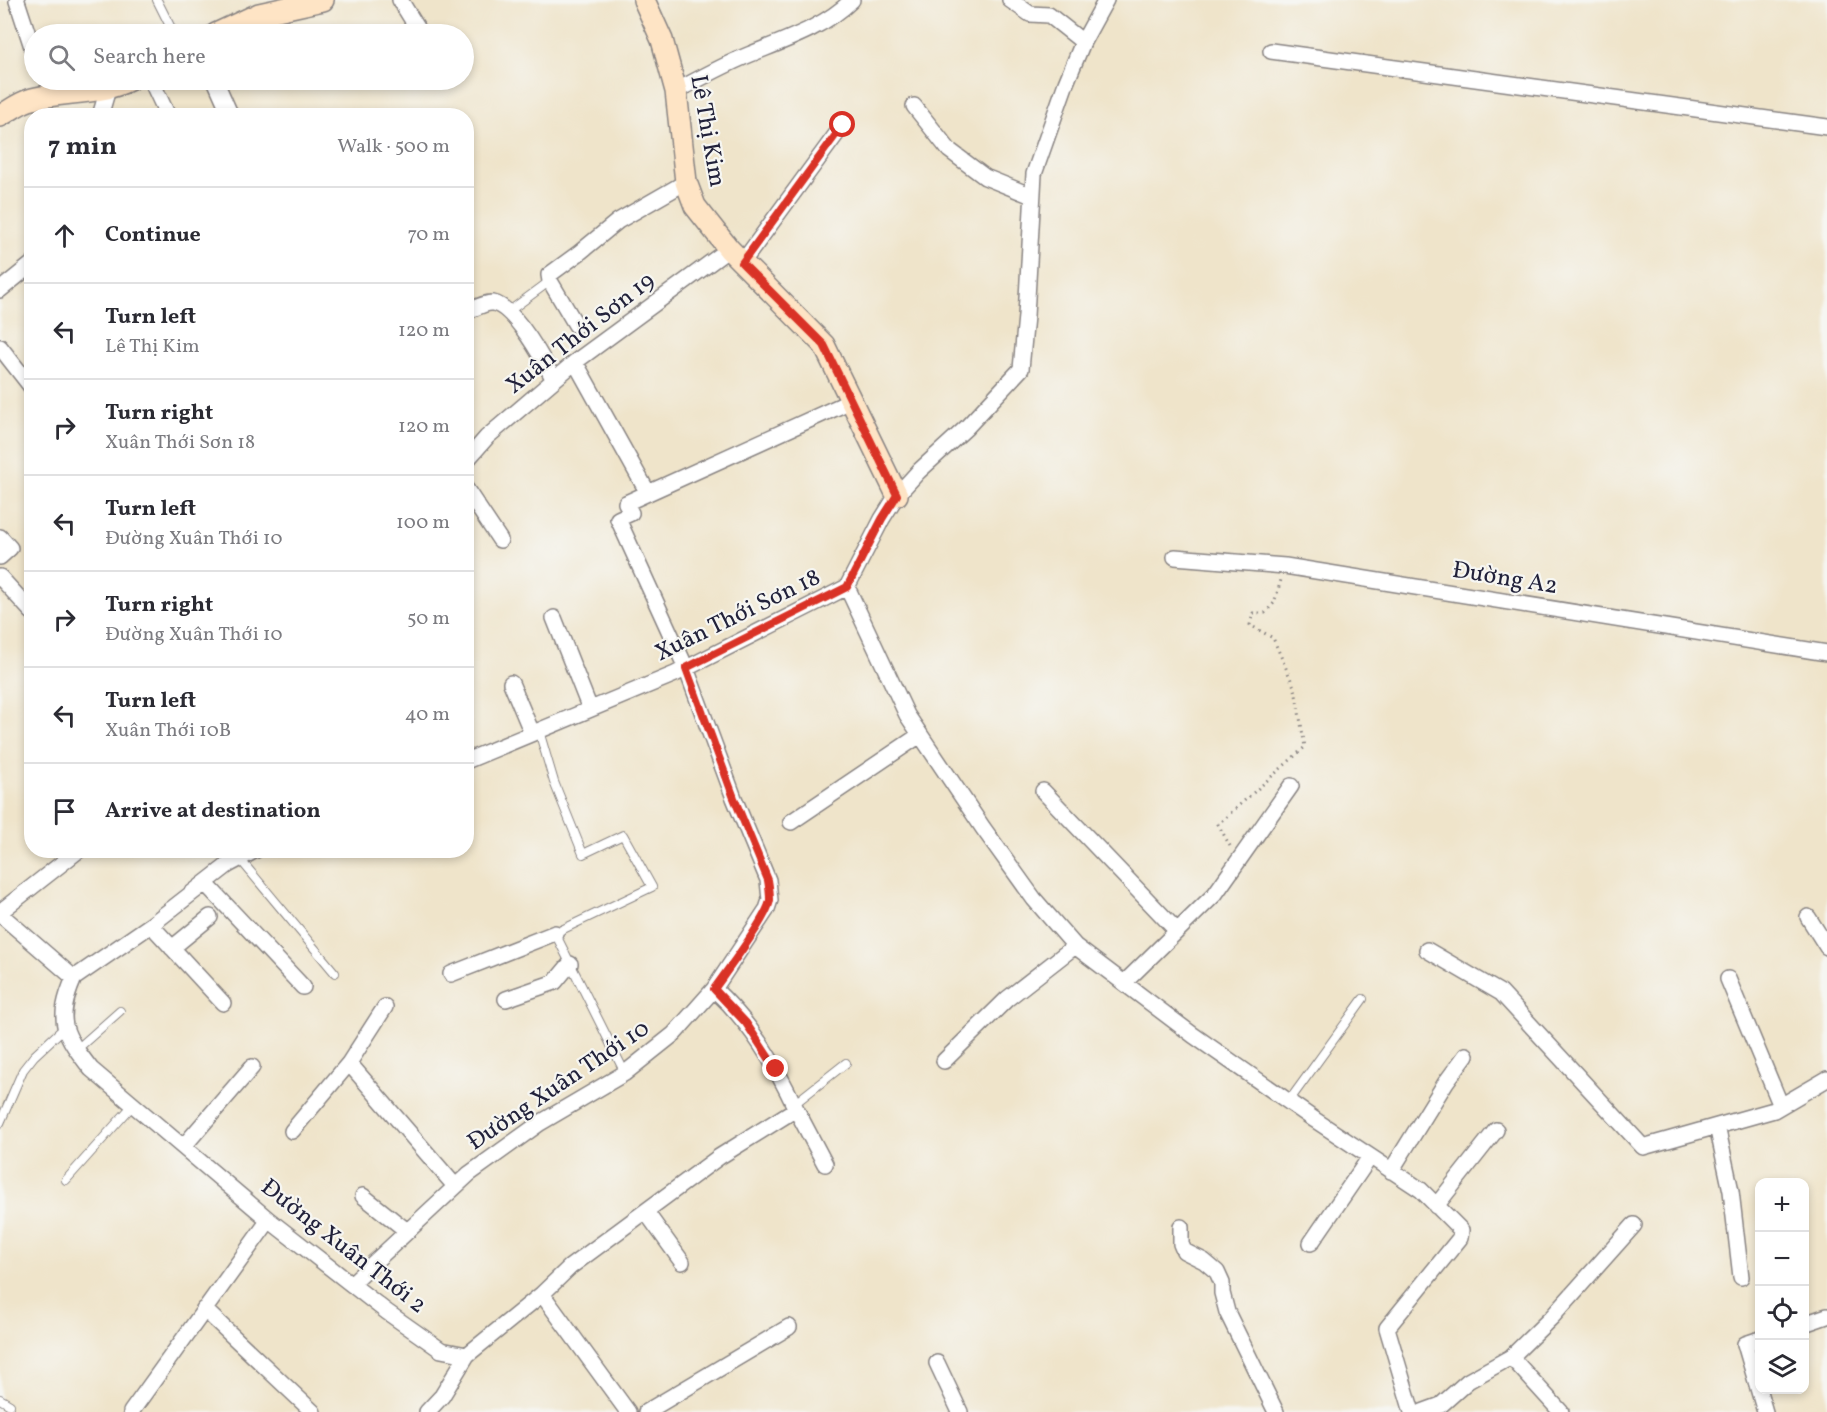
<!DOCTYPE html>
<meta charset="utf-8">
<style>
body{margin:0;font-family:Vollkorn,serif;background:#f7f7f7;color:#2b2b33}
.controls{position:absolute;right:18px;bottom:18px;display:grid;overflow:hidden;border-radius:12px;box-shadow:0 3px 9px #0003}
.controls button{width:54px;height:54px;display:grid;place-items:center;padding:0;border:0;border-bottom:2px solid #e1e1e2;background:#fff;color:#2b2b33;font:30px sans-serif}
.stop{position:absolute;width:18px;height:18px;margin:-14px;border:4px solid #d93025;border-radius:50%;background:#fff}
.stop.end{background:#d93025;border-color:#fff;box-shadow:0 2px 6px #0008}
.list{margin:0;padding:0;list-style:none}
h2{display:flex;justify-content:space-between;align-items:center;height:78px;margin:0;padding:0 24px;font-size:26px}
h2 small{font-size:20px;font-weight:400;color:#7c7c81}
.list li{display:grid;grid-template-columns:39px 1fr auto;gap:18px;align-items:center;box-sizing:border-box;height:96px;padding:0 24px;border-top:2px solid #e1e1e2}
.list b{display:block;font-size:22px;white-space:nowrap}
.list p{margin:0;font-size:20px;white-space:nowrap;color:#7c7c81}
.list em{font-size:20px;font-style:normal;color:#7c7c81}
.icon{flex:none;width:33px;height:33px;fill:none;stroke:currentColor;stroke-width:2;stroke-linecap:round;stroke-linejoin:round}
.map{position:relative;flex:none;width:1827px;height:1412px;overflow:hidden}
.search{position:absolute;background:#fff;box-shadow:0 3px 9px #0003;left:24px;top:24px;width:450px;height:66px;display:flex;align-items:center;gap:15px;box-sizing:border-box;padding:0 21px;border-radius:33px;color:#7c7c81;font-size:22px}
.panel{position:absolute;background:#fff;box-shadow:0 3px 9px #0003;left:24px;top:108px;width:450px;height:750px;border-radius:24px}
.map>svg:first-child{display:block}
</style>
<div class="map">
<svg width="1827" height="1412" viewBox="0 0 1827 1412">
<rect width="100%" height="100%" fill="#f6f6f2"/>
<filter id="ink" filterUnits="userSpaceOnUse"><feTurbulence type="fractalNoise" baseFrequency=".0167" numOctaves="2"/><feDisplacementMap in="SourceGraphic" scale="12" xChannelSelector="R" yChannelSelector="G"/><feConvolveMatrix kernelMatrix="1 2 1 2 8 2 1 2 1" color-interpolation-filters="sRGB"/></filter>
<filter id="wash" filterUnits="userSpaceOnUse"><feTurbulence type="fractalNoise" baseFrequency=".008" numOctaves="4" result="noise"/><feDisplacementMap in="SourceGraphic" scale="24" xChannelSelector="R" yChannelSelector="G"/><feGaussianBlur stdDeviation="1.35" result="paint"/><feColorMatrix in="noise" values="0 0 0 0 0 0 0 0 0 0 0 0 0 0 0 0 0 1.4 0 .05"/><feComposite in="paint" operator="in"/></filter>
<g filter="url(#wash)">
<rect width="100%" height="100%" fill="#efe4ca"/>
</g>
<g filter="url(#ink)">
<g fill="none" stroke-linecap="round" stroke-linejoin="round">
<!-- lane casing -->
<g stroke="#888382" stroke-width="10">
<path id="lane" d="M157,0l17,34
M508,312l42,-31
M539,731l15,51 29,72 40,-19 29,52 -97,46 70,140
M239,858l96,115
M76,1050l44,-39
M1289,1101l74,-102
M794,1104l52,-41
M0,1123l23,-53 11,-14 30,-28
M66,1180l67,-75
M0,1399l10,6"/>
</g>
<!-- street casing -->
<g stroke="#888382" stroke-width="18">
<path id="street" d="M400,0l21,34
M1010,0l20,14 19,1 34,27
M17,1l17,52
M1271,51l556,76
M49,80l9,14
M151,80l17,36
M215,80l16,36
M676,91c23,-12 46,-25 70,-35 36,-15 78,-28 106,-56
M914,106l35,44 36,27 47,19
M100,116l8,-27
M742,263l101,-138
M0,290l32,-26
M466,312c8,-3 19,-10 27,-9 22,4 51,58 61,77
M576,325l-26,-44 -1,-6 30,-22 39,-32 68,-39
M0,347l32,41
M575,362l73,131
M466,461l21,-24 88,-75 154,-113
M466,489l34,51
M0,537l10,11 -10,9
M1175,557l110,9 542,87
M0,577l32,35
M847,587l60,128 76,113 51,71 41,47 118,89 122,85 106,70 40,40 -1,8 -73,90 25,84
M554,618l36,91
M511,683l21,50
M466,761l209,-87 172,-87 35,-68 15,-24 22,-24 47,-43 55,-59 5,-53 8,-142 32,-91 17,-41 23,-42
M1043,791l134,140
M791,822l129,-87
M206,884l97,103
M0,912l79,-62
M0,914l74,64
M1808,917l19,30
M151,925l72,78
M172,948l38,-31
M1427,950l74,43 142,154 131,-37 53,-31
M451,974l104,-41
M74,978c-19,44 -10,56 17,91l178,151 118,92 54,38 26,5 75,-61 86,118
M74,978l77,-53 77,-60 28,-15
M1728,979l53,127
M1125,982l90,-88 76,-108
M714,989c37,34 61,75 82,120
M506,999l49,-17 15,-18
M944,1061l63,-62 68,-53
M349,1063l36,-56
M1717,1126l14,65 10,86
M292,1131l57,-68 106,123
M183,1147l69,-80
M1391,1171l55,-89 20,-27
M363,1196l44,35
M1436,1206l60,-76
M646,1212l36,50
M1181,1227v17l3,7 20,10 13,11 5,11v10l5,19 49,100
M1311,1243l59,-86
M351,1284l118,-110 71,-51 85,-50 49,-39 40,-45 53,-80 3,-9 -2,-20 -34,-82 -48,-130 -68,-149 13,-6 -5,-10 225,-102
M542,1294l28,-27 149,-110 77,-48 29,55
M204,1309l109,103
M1804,1324l23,-8
M1760,1339l-15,5 20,68
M1511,1357l41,-40 82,-92
M937,1363l23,49
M131,1412l138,-192
M427,1412l15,-16 25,-41
M646,1412l143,-85
M1422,1412l19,-7 27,-24 43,-24 50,55"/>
</g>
<!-- secondary casing -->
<g stroke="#888382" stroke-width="24">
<path id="secondary" d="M644,0l18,40 14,51 10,91 9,24 34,43 95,96 73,150
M216,34l43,-20 64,-14
M0,116c9,-5 19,-13 29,-16 33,-10 69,-4 100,-20"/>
</g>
<!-- path -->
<path stroke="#888382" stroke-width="3" stroke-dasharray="1.5 4.5" stroke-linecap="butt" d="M1230,846l-12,-22 87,-77 -10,-58 -22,-51 -23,-13 3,-12h12l9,-10 7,-23"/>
<!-- lane -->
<use href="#lane" stroke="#fff" stroke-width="8"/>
<!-- street -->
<use href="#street" stroke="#fff" stroke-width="15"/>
<!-- secondary -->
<use href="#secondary" stroke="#fee4c5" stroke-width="21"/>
</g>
</g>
<g fill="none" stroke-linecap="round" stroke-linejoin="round" filter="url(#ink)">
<!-- route -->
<path stroke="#d93025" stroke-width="8" d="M776,1069l-30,-46 -32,-34c12,-17 54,-72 56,-89 0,-7 -1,-14 -2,-20l-34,-82 -48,-130 161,-81 35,-68 15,-24 -73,-150 -82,-82 101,-138"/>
</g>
<g text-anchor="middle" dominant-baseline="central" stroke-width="4.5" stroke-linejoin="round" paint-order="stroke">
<!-- street labels -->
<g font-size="24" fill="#22223b" stroke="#f6f6f2">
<text transform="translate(707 131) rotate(80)">Lê Thị Kim</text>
<text transform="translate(581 334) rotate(-38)">Xuân Thới Sơn 19</text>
<text transform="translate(1505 579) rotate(9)">Đường A2</text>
<text transform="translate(738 616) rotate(-26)">Xuân Thới Sơn 18</text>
<text transform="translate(559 1086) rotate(-34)">Đường Xuân Thới 10</text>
<text transform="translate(343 1247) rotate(38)">Đường Xuân Thới 2</text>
</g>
</g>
</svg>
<div class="controls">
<button>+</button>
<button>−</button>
<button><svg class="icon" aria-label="locate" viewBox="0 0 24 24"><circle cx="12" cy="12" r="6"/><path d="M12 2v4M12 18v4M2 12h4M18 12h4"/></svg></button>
<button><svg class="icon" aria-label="layers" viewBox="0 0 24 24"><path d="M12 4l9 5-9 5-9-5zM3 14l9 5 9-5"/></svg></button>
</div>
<div class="stop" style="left:843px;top:125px"></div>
<div class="stop end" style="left:776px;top:1069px"></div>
<div class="search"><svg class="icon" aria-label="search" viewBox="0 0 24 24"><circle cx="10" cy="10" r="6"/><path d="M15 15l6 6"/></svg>Search here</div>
<section class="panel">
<h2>7 min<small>Walk · 500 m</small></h2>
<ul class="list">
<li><svg class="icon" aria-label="ahead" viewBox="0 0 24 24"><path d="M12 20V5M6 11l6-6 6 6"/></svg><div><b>Continue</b></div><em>70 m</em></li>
<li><svg class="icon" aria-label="left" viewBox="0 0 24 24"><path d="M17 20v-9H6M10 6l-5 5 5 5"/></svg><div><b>Turn left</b><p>Lê Thị Kim</p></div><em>120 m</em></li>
<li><svg class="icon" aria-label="right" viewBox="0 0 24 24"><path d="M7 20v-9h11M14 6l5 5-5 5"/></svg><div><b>Turn right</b><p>Xuân Thới Sơn 18</p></div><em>120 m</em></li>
<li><svg class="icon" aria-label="left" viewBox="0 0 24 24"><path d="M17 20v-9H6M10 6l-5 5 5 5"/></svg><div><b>Turn left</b><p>Đường Xuân Thới 10</p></div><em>100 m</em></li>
<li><svg class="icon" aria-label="right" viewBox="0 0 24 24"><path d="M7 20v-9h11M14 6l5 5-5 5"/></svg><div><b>Turn right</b><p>Đường Xuân Thới 10</p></div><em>50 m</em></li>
<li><svg class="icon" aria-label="left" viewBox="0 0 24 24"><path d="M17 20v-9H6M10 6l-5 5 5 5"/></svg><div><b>Turn left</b><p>Xuân Thới 10B</p></div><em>40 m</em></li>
<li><svg class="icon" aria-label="arrive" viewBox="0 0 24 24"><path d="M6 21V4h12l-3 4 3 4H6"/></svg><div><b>Arrive at destination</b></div></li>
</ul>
</section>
</div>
